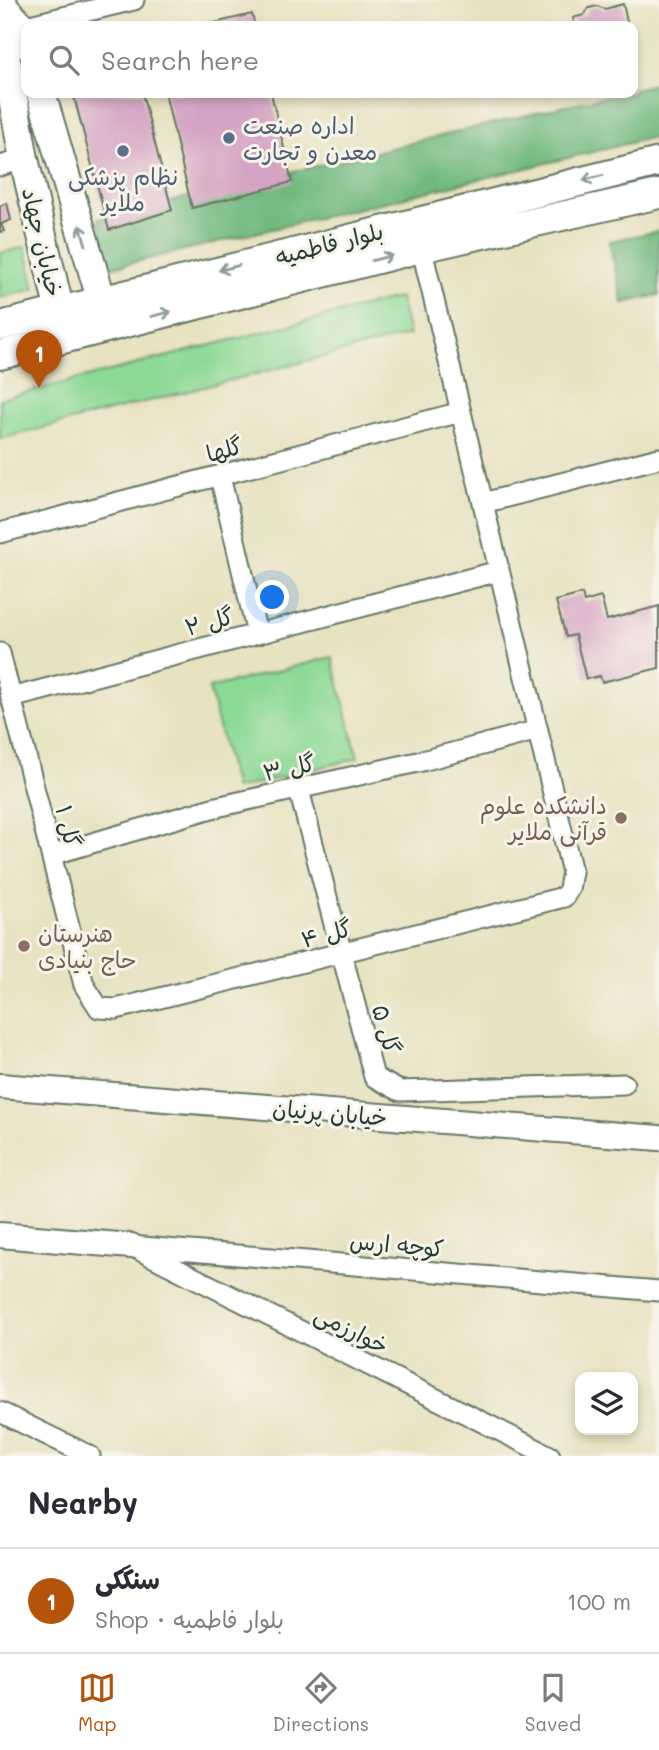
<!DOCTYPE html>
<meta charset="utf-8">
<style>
body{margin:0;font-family:Mali,"Playpen Sans Arabic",sans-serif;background:#f7f7f7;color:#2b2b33}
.controls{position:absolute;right:21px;bottom:21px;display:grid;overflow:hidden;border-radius:14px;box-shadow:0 4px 10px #0003}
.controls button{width:63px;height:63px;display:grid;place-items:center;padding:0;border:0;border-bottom:2px solid #e1e1e2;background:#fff;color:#2b2b33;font:35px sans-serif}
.you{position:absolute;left:273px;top:598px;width:24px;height:24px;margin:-18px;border:5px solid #fff;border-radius:50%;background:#1a73e8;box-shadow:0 0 0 10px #1a73e833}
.badge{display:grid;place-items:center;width:46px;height:46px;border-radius:50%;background:#b45309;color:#fff;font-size:23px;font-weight:700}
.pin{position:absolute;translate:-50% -58px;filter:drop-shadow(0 2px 4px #0008)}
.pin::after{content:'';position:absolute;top:37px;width:24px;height:21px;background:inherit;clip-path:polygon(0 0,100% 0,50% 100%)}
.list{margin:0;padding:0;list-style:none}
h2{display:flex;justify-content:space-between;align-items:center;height:91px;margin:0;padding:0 28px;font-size:30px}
h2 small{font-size:23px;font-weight:400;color:#7c7c81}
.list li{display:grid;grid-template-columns:46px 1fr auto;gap:21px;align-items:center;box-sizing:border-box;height:105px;padding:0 28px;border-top:2px solid #e1e1e2}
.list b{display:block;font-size:26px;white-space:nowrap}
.list p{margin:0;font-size:23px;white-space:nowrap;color:#7c7c81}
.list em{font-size:23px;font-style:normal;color:#7c7c81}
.icon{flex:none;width:38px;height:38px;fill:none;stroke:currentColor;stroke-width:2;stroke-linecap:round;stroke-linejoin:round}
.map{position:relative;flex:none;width:659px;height:1456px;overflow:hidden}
.search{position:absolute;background:#fff;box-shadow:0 4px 10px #0003;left:21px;right:21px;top:21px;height:77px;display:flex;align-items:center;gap:18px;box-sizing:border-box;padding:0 24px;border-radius:14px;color:#7c7c81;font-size:26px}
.sheet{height:196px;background:#fff}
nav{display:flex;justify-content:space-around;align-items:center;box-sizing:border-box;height:98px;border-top:2px solid #e1e1e2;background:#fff;font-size:19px;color:#7c7c81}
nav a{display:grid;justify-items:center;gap:4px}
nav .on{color:#b45309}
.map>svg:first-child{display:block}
</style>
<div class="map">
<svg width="659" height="1456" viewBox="0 0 659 1456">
<rect width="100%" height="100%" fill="#f7f3e8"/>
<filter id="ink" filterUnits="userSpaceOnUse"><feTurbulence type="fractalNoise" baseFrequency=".0143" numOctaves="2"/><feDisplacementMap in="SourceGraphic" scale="14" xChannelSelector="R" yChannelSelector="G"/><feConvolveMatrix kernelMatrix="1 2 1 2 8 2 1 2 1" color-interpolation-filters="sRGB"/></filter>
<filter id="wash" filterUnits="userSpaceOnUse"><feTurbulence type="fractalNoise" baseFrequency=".00686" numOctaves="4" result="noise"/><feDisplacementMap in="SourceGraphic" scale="28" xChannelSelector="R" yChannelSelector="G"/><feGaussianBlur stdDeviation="1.57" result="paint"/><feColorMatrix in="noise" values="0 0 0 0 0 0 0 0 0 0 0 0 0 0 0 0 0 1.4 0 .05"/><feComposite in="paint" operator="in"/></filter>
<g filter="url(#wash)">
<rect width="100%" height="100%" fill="#e7e2c0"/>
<!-- green -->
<path fill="#8cd996" stroke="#568b65" stroke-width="2" d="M25,247l10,42 -35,9v-45z
M400,297l9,38 -409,104v-40z
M332,657l26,101 -123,31 -26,-101z"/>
<!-- forest -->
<path fill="#71b97f" stroke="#487b5a" stroke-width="2" d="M659,83v53l-549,132 -12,-49 520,-126h15v-4z
M659,231v64l-36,8 -14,-62z"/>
<g id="blocks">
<!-- building -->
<path fill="#d5a4c4" d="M623,4l5,22h-53l-2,-8 11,-3 5,-7 8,-2 8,3z
M252,14l3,12h-49v-1z
M73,93h69l30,117 -63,20z
M165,93h106l21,89 -100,26z
M7,203l4,17 -10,4 3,7 -4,1v-26z
M582,594l2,8 17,-5 6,23 52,-14v62l-57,14 -2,-6 -14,3 -11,-44 -9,2 -10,-36z"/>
</g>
</g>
<g filter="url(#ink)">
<use href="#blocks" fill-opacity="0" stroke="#657765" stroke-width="2"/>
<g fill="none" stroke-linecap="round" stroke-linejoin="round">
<!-- minor casing -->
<g stroke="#657765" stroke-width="23">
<path id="minor" d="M9,30l125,-30
M0,166l24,-7
M220,476l37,158
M483,503l176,-45
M0,533l461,-121
M0,653l84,332 15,23 17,1 448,-112 5,-8 3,-17 -153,-634
M11,698l488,-127
M299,790l75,287 26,14 224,-7
M51,855l161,-47 210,-47 116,-31
M131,1246l528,45
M141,1251l409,205
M0,1412l90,44"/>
</g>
<!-- tertiary casing -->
<g stroke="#657765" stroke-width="28">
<path id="tertiary" d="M0,1086l659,52
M0,1235l131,11"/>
</g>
<!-- secondary casing -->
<g stroke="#657765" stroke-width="32">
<path id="secondary" d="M2,0l2,8 -3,24 23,127 40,170
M4,8l17,18 5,18
M41,93l66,226
M0,326l659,-164
M0,355l421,-107 238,-54"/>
</g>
<!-- minor -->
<use href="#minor" stroke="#fff" stroke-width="19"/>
<!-- tertiary -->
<use href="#tertiary" stroke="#fff" stroke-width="24"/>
<!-- secondary -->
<use href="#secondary" stroke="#fff" stroke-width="28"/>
</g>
<!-- one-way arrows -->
<defs><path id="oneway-shaft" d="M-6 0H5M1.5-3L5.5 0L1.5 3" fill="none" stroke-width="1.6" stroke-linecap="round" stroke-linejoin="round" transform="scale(1.75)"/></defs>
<g stroke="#8f9e9a">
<use href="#oneway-shaft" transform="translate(593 178) rotate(166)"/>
<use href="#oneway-shaft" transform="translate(83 235) rotate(-106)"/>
<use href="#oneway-shaft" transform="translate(382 258) rotate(-14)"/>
<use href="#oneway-shaft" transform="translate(229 268) rotate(166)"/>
<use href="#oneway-shaft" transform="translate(161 314) rotate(-14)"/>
</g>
</g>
<!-- markers -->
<g fill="#5c6f8a" stroke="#f7f3e8" stroke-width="2.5">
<circle cx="229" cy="138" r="7"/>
<circle cx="123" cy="151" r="7"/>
</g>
<g fill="#8d6e63" stroke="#f7f3e8" stroke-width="2.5">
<circle cx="621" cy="818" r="7"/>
<circle cx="24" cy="946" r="7"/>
</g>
<g text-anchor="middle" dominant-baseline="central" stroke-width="6" stroke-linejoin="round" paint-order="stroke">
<!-- service labels -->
<g font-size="23" fill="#4e5e75" stroke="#f7f3e8" text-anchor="start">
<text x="243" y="125">اداره صنعت<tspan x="243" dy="26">معدن و تجارت</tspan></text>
<text x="123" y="176" text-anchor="middle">نظام پزشکی<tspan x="123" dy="26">ملایر</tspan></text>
</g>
<!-- street labels -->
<g font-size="23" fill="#1f3d34" stroke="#f7f3e8">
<text transform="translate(43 242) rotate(77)">خیابان جهاد</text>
<text transform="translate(329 243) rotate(-14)">بلوار فاطمیه</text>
<text transform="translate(224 449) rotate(-15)">گلها</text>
<text transform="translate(209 621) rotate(-15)">گل ۲</text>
<text transform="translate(289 767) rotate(-12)">گل ۳</text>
<text transform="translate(69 826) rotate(76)">گل ۱</text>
<text transform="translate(326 933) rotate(-14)">گل ۴</text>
<text transform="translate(387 1029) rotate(75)">گل ۵</text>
<text transform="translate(330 1112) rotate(5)">خیابان پرنیان</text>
<text transform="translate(397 1244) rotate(5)">کوچه ارس</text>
<text transform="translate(352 1329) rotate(27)">خوارزمی</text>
</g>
<!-- education labels -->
<g font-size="23" fill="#785e54" stroke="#f7f3e8" text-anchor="end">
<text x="607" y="805">دانشکده علوم<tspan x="607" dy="26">قرآنی ملایر</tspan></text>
<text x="38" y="933" text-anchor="start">هنرستان<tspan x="38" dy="26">حاج بنیادی</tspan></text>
</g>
</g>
</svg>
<div class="controls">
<button><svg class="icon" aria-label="layers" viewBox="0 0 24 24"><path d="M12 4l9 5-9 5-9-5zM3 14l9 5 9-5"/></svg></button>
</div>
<div class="you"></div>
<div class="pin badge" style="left:39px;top:388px">1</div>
<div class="search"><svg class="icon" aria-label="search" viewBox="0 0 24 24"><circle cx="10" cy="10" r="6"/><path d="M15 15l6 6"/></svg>Search here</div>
</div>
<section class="sheet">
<h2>Nearby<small></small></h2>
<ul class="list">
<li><span class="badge">1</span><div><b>سنگکی</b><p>Shop · بلوار فاطمیه</p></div><em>100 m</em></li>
</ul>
</section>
<nav>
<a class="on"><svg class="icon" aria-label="map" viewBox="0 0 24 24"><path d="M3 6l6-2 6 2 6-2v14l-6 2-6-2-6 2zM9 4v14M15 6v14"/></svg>Map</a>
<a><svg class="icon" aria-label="directions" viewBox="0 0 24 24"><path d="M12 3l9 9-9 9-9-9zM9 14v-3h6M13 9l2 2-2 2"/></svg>Directions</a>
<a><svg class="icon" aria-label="saved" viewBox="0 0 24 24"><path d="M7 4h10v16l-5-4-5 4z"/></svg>Saved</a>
</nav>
